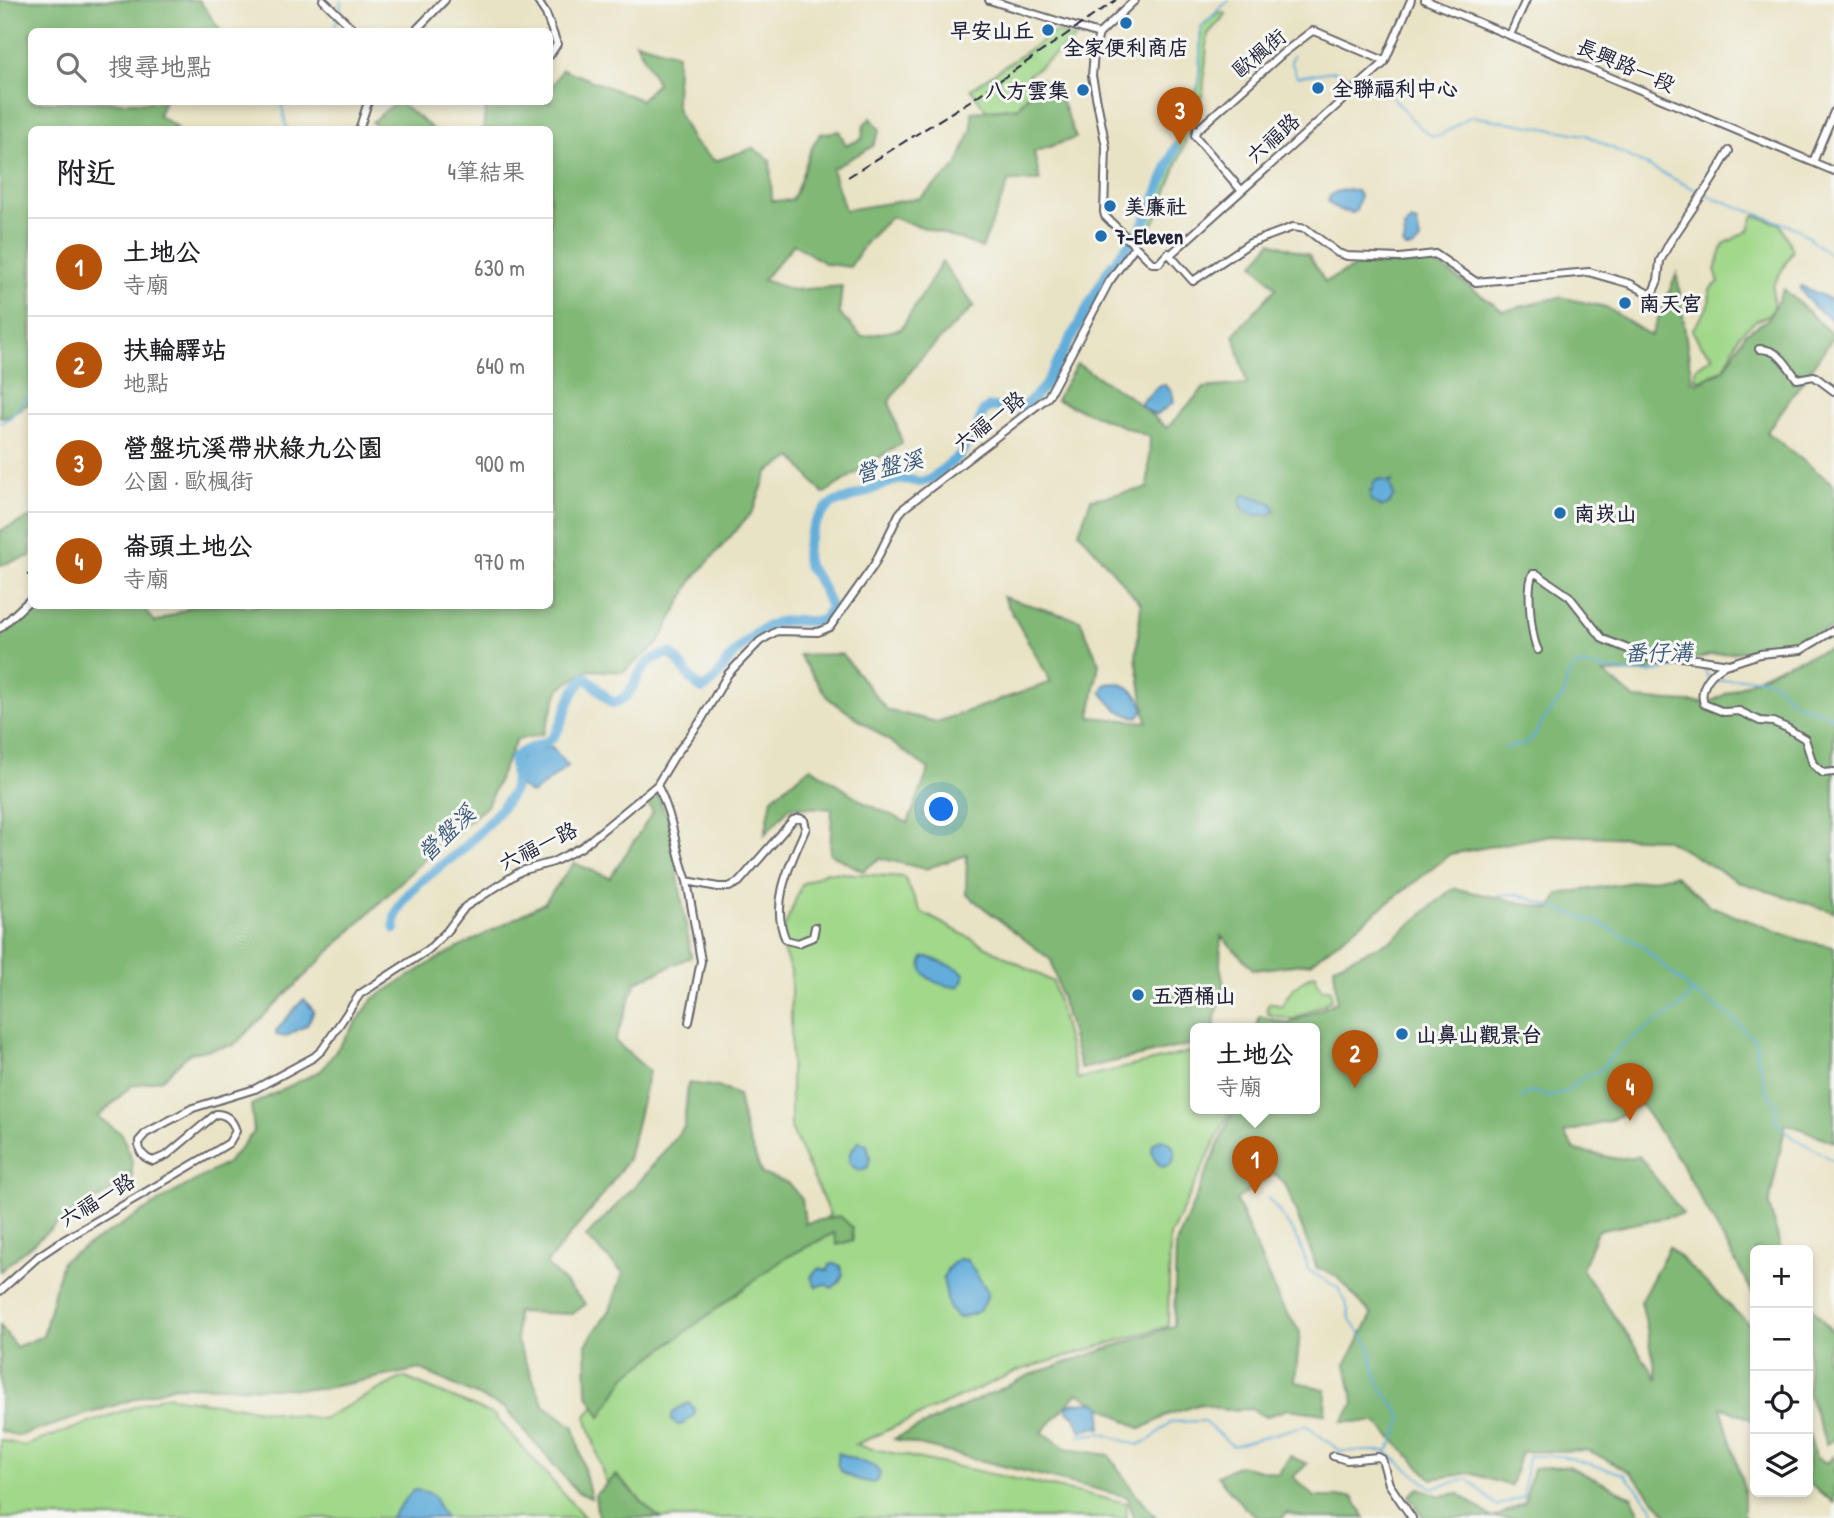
<!DOCTYPE html>
<html lang="zh-TW">
<meta charset="utf-8">
<style>
body{margin:0;font-family:"Patrick Hand","LXGW WenKai TC",sans-serif;background:#f6f6f6;color:#202124}
.controls{position:absolute;right:21px;bottom:21px;display:grid;overflow:hidden;border-radius:10px;box-shadow:0 4px 10px #0003}
.controls button{width:63px;height:63px;display:grid;place-items:center;padding:0;border:0;border-bottom:2px solid #e0e0e0;background:#fff;color:#202124;font:35px sans-serif}
.you{position:absolute;left:942px;top:810px;width:24px;height:24px;margin:-18px;border:5px solid #fff;border-radius:50%;background:#1a73e8;box-shadow:0 0 0 10px #1a73e833}
.badge{display:grid;place-items:center;width:46px;height:46px;border-radius:50%;background:#b45309;color:#fff;font-size:23px;font-weight:700}
.pin{position:absolute;translate:-50% -58px;filter:drop-shadow(0 2px 4px #0008)}
.pin::after{content:'';position:absolute;top:37px;width:24px;height:21px;background:inherit;clip-path:polygon(0 0,100% 0,50% 100%)}
.popup{position:absolute;left:1190px;top:1023px;width:130px;height:91px;box-sizing:border-box;display:grid;place-content:center;border-radius:10px;background:#fff;filter:drop-shadow(0 2px 5px #0005);font-size:23px;white-space:nowrap;color:#757577}
.popup b{font-size:26px;color:#202124}
.popup::after{content:'';position:absolute;left:50%;top:100%;margin-left:-14px;border:14px solid transparent;border-top-color:#fff}
.list{margin:0;padding:0;list-style:none}
h2{display:flex;justify-content:space-between;align-items:center;height:91px;margin:0;padding:0 28px;font-size:30px}
h2 small{font-size:23px;font-weight:400;color:#757577}
.list li{display:grid;grid-template-columns:46px 1fr auto;gap:21px;align-items:center;box-sizing:border-box;height:98px;padding:0 28px;border-top:2px solid #e0e0e0}
.list b{display:block;font-size:26px;white-space:nowrap}
.list p{margin:0;font-size:23px;white-space:nowrap;color:#757577}
.list em{font-size:23px;font-style:normal;color:#757577}
.icon{flex:none;width:38px;height:38px;fill:none;stroke:currentColor;stroke-width:2;stroke-linecap:round;stroke-linejoin:round}
.map{position:relative;flex:none;width:1834px;height:1518px;overflow:hidden}
.search{position:absolute;background:#fff;box-shadow:0 4px 10px #0003;left:28px;top:28px;width:525px;height:77px;display:flex;align-items:center;gap:18px;box-sizing:border-box;padding:0 24px;border-radius:10px;color:#757577;font-size:26px}
.panel{position:absolute;background:#fff;box-shadow:0 4px 10px #0003;left:28px;top:126px;width:525px;height:483px;border-radius:10px}
.map>svg:first-child{display:block}
</style>
<div class="map">
<svg width="1834" height="1518" viewBox="0 0 1834 1518">
<rect width="100%" height="100%" fill="#f6f6f2"/>
<filter id="ink" filterUnits="userSpaceOnUse"><feTurbulence type="fractalNoise" baseFrequency=".0143" numOctaves="2"/><feDisplacementMap in="SourceGraphic" scale="14" xChannelSelector="R" yChannelSelector="G"/><feConvolveMatrix kernelMatrix="1 2 1 2 8 2 1 2 1" color-interpolation-filters="sRGB"/></filter>
<filter id="wash" filterUnits="userSpaceOnUse"><feTurbulence type="fractalNoise" baseFrequency=".00686" numOctaves="4" result="noise"/><feDisplacementMap in="SourceGraphic" scale="28" xChannelSelector="R" yChannelSelector="G"/><feGaussianBlur stdDeviation="1.57" result="paint"/><feColorMatrix in="noise" values="0 0 0 0 0 0 0 0 0 0 0 0 0 0 0 0 0 1.4 0 .05"/><feComposite in="paint" operator="in"/></filter>
<g filter="url(#wash)">
<rect width="100%" height="100%" fill="#e9e3c5"/>
<!-- green -->
<path fill="#a1d88a" stroke="#627d62" stroke-width="2" d="M1218,12l8,2 -18,20 -5,59 -41,112 -15,31 -7,-4 12,-25 47,-124 2,-56z
M1055,32l21,7 -49,37 1,18 -10,13 -32,3 -15,-21z
M1754,215l26,9 13,26 -20,36v23l-6,7 -12,5 -15,13 -16,35 -23,11 -6,-1 1,-11 17,-12 -13,-12 -8,-14 17,-24 1,-17 9,-7 -4,-12 9,-26 25,-14z
M826,872l78,5 17,35 132,70 24,97 117,-28 2,2v55h35l-61,128 -2,90 -151,45 -162,74 272,58 -1,15h-479l-35,-14 -26,-88 52,-62 192,-139 -39,-87v-157l-12,-30 23,-57z
M1316,974l1,8 5,7h8l2,11 -39,20 -25,-6 -1,-7 3,-4 12,3c6,-14 19,-27 34,-32z
M403,1377l91,38 91,103h-585v-78l24,6 141,-50 157,23z"/>
<!-- forest -->
<path fill="#80b876" stroke="#516d58" stroke-width="2" d="M0,0h199l22,31 -189,1v70h132l-6,13 18,12 1,2 -145,1 -1,272 -20,13 -11,2z
M636,42l41,12 -1,54 17,34 22,19 38,-13 17,12 2,41 20,-1c13,-24 12,-43 28,-66l19,-3 7,14 16,-6 2,-15 7,-6 9,12 -7,16 -41,23 13,41 75,-12 37,-32 15,-38v-16l46,-4 23,-29 18,16 17,43 -42,14 6,29h-31l-27,67c-29,-13 -60,-20 -91,-31l-24,24 -17,26 -24,-3 -32,-20 -31,36 30,10 49,-4 -3,27 23,24 39,-8 41,-67 32,44 -54,53 -31,42 13,42 -79,51 -30,-37 -25,15 -15,39 -60,68 -35,65 -35,28 -34,-2 -29,18 -17,46 -27,6 -29,66 -72,62 -181,177 -44,8 -28,26 -31,7 -33,31 24,17 10,27v17l-73,44 -59,49v-633l30,-31 59,4 4,-5h49l13,17 38,-17h357v-195l2,-2 -2,-5v-274l-67,-1 3,-23 -5,-4h69v-12l12,-21 79,31 16,-17z
M396,102h3l34,27h-53l-8,-7z
M1271,242l38,13 16,27 31,-16 78,-5 69,50 57,-14 46,10 45,29 26,-63 15,108 5,2 27,-13 21,-36 23,-15 16,-30 50,47 -67,96 67,53v142l-36,18 -88,10 -69,17 -38,1 32,26 73,4 73,-37 53,-19v265l-95,-30 -74,-43 -114,-4 -100,19 -141,109 -56,7 -33,-34 -1,30 5,24 -10,27v11h-19l-1,20 -3,-4 -111,25 -30,-109 -85,-66 1,-39 -42,14 -45,-11 -17,13 -33,-17 2,-45 -41,-3 -26,28 7,-36 39,-31 54,36 43,20 21,-54 -101,-71 -29,-43 43,-1 45,56 50,12 114,-40 -48,-85 77,23 19,43 -9,54 57,5 -11,-64 5,-54 -62,-72 12,-33 57,-11 2,-51 -94,-37 21,-36 53,33 37,31 37,-40 43,-4 -13,-50 42,-46 -22,-24z
M31,517v39l-31,9v-34z
M657,795l12,25 22,137 -55,25 -21,59 34,30 -21,88 -27,39 -55,66 40,40 -14,10 -56,-2 1,30 27,63 30,22 17,71 -14,-6 -71,-83 -86,-40 -99,20 -146,-3 -156,50 -19,-5v-106l16,22 27,-11 19,-75 113,-69 52,-29 27,-31 -3,-27 71,-35 51,-71 62,-39 109,-57 30,-40 36,15 43,-66 -7,-11z
M1675,875l35,31 90,34 34,7v195l-48,-19 -17,81 12,46h-26v47l-74,-134 -40,-59 -32,17 -45,12 11,17 43,9 21,-3 44,58 -86,17 -15,38 76,111 -17,-79 28,-54 86,83v91l-34,-14 23,81v28l2,2h-76l-40,-46 -42,-22 -67,2 -10,34 -41,-13 -38,6 -56,-57h-34l12,-19 -8,-39 26,-49 -36,-39 -19,-8 -31,-82 -11,-13 -39,27 43,101 21,31 -5,49 31,9 -1,24 -37,-5 -23,8 -13,-8 -28,1 -23,-6 -31,10 -29,15 -63,-36 -36,39 25,17 42,6 25,37 23,26h-24l-5,-21 -234,-58 136,-64 144,-49 2,-82 58,-136h80v-80h-58l4,-12 28,8 49,-22 -3,-36 58,-26 61,-52 97,21 9,-15z
M688,1083l31,4 19,8 7,35 17,44 26,9 14,16 3,24 35,-7 12,11 1,13 -16,5 -3,-12 -49,25 -159,118 -25,41 -14,-24 -1,-49 24,-34 13,-37 -37,-36 54,-56 44,-54z
M1808,1303l26,31 -8,21 8,38v46l-8,5 -18,-51z
M1808,1432l8,26 11,5 7,-7v47l-26,-20z
M1290,1456l17,8 -14,13 22,20h38l12,21h-57l-22,-5 -3,5h-25l-14,-11 -27,-31 22,-11 39,9z
M1568,1466l64,31 10,21h-218l-15,-22 10,-8 21,8 18,-3 35,25 31,-15 9,-35z
M616,1475l39,40 7,3h-64l-3,-23z"/>
<!-- water -->
<path fill="#62adda" stroke="#42688a" stroke-width="2" d="M1348,189l9,2 3,5 -4,15 -4,2 -13,-3 -11,-8 2,-6 6,-4z
M1411,221l6,2 3,18 -7,7h-7l-3,-3 2,-6 -1,-11z
M1801,286l33,15v20l-21,-15 -13,-17z
M1159,385h6l7,7 2,10 -18,13 -13,-7 -2,-5z
M1381,479l6,3 5,-1 -2,3 4,12 -6,9 -6,2 -11,-6 -1,-10h2l2,-9z
M1246,494l26,9 3,7 -5,5h-17l-10,-6 -3,-9z
M1118,683c14,5 21,11 26,26l-5,8c-18,-1 -28,-12 -38,-25l5,-8z
M552,747l16,19 -36,28 -13,-8 -3,-23 14,-13z
M928,957l31,12 5,5v6l-5,6c-15,3 -45,-9 -36,-28z
M304,999l10,12 -7,14 -22,12 -9,-2v-4c6,-7 23,-28 28,-32z
M1161,1139l8,3 6,7 -1,10 -4,6 -8,2c-8,-7 -12,-13 -9,-23z
M859,1141l8,4 3,12 -2,10 -9,4 -10,-8 1,-10z
M958,1259l9,1 21,32c-4,20 -11,22 -30,26l-9,-9 -6,-31 5,-10z
M835,1263l5,3 3,8 -3,7 -8,7 -7,-4 -9,3 -5,-10 4,-6 6,-3 7,3 2,-6z
M1090,1402l8,1 4,5 -1,20 -7,-1 -13,5c-5,-8 -2,-16 -14,-21v-5l8,-3z
M689,1403l5,5 1,6 -12,10 -5,1 -6,-4v-7l6,-6z
M838,1453l36,13 6,7 -2,7 -5,3c-18,-4 -41,-7 -35,-30z
M413,1490c32,2 16,11 33,28h-56z"/>
<g fill="none" stroke-linecap="round" stroke-linejoin="round">
<!-- stream -->
<path stroke="#62adda" stroke-width="2" d="M333,32l7,-21 1,-11
M1293,56l-2,5 6,16 36,-6 29,8
M1368,79c24,7 41,45 64,57h7l32,-20 115,19 114,57
M281,102l6,28
M1175,148l24,-65 2,-56 28,-27
M1707,195l45,17
M1755,213l43,16 36,29
M0,423l11,-6 15,-20 6,5
M1712,682c14,-2 47,-8 59,-1 11,6 16,19 28,24 14,7 23,3 35,14
M1505,748l21,-4 10,-10 7,-14 21,-25 4,-20 10,-10c21,3 46,8 67,8 20,0 41,-14 60,-4l3,9
M1498,895l18,-1 84,30 41,21 52,47 38,25 26,26 -1,13 6,13 4,21 11,15 -1,17 15,14 43,25
M1521,1098l11,-7 18,6 17,-6 16,-14 16,-6 25,-28 55,-35 14,-16
M1268,1198c17,20 35,45 40,72l30,18 8,14 4,17 19,26 9,38 25,35 -10,25 -6,9
M1079,1436l21,-3 38,12 13,-6 20,-17 32,-1 30,25 73,-21 34,26h45l47,37 36,-9 29,27 26,-9 5,-41h34l62,18 29,34 2,10"/>
<!-- river -->
<path stroke="#62adda" stroke-width="10" d="M395,929c-6,-28 39,-58 59,-73 14,-11 52,-50 59,-65 4,-11 0,-21 1,-33 13,-12 33,-13 39,-21 15,-19 12,-42 33,-60l26,26c24,-5 21,-28 37,-41 5,-5 14,-7 21,-9 15,11 16,26 32,36 14,-6 20,-21 29,-32 12,-13 30,-31 48,-35 15,-4 29,1 44,-2l8,-13c-4,-9 -8,-18 -12,-26 -4,-6 -11,-12 -12,-19 -5,-21 14,-61 37,-62l49,-19 12,-2 15,3 11,-3 29,-24 17,-28 6,-15 6,-5h35l20,-20 65,-118 31,-39 12,-23 23,-59"/>
</g>
</g>
<g filter="url(#ink)">
<g fill="none" stroke-linecap="round" stroke-linejoin="round">
<!-- minor casing -->
<g stroke="#68666b" stroke-width="10">
<path id="minor" d="M323,0l33,32
M537,0l9,14 11,30 -7,11
M989,0l110,34
M1135,0l-36,34 -5,18 -2,24 14,71 -2,65 1,4 47,47h7l9,-10 3,1 213,-191 27,-63
M1425,0l409,171
M414,32l31,-32
M1510,35l16,-35
M359,130l9,-28
M1813,162l21,-50
M1241,190l-46,-54 1,-5 86,-77 30,-23 5,1 68,29
M1168,253l25,28 57,-38 43,-16 13,2 32,24 9,3 53,2 35,-4 41,28 113,-10 42,12 18,10 4,-2 5,-12 2,-19 10,-19 42,-62 17,-29
M1759,349c20,0 27,15 38,30l17,-3 20,15
M0,628l32,-30
M1538,650c-7,-13 -12,-64 -5,-76h4l32,22 34,43 50,20 22,-3 54,8 31,-10 41,-4 33,-20
M1727,664c-15,7 -29,23 -23,40l20,8 15,-1 21,10 13,1 14,6 18,11 8,25 10,9 11,-1
M657,785c17,32 17,62 30,96l31,6h11l10,-5 54,-62 6,-2 5,2 2,8c-15,34 -37,75 -20,112l12,3 15,-6 2,-10
M687,881l14,80 -12,61
M0,1291l39,-35 18,-12 157,-92 15,-9 7,-12c-3,-10 -9,-17 -20,-17l-49,41 -14,6c-9,-3 -15,-9 -14,-20l7,-8 47,-25 62,-19 59,-32 8,-7 38,-56 68,-44 19,-19 18,-24 56,-36 32,-9 29,-15 75,-62 17,-28 26,-35 28,-48 32,-33 17,-10 41,1 12,-5 44,-62 25,-51 5,-6 144,-111 61,-115 26,-36
M1333,1456l14,4 31,-3 4,2 7,25 23,34"/>
</g>
<!-- minor -->
<use href="#minor" stroke="#fff" stroke-width="6"/>
<!-- rail -->
<path stroke="#22223b" stroke-width="2" stroke-dasharray="10 5" stroke-linecap="butt" d="M848,177l125,-78 143,-99
M27,575l5,-2"/>
</g>
</g>
<!-- markers -->
<g fill="#1f6fb2" stroke="#f6f6f2" stroke-width="2.5">
<circle cx="1126" cy="23" r="7"/>
<circle cx="1048" cy="30" r="7"/>
<circle cx="1318" cy="88" r="7"/>
<circle cx="1083" cy="90" r="7"/>
<circle cx="1110" cy="206" r="7"/>
<circle cx="1101" cy="236" r="7"/>
<circle cx="1625" cy="303" r="7"/>
<circle cx="1560" cy="513" r="7"/>
<circle cx="1138" cy="995" r="7"/>
<circle cx="1402" cy="1034" r="7"/>
</g>
<g text-anchor="middle" dominant-baseline="central" stroke-width="6" stroke-linejoin="round" paint-order="stroke">
<!-- poi labels -->
<g font-size="21" font-weight="bold" fill="#22223b" stroke="#f6f6f2" text-anchor="start">
<text x="1034" y="30" text-anchor="end">早安山丘</text>
<text x="1126" y="47" text-anchor="middle">全家便利商店</text>
<text x="1332" y="88">全聯福利中心</text>
<text x="1069" y="90" text-anchor="end">八方雲集</text>
<text x="1124" y="206">美廉社</text>
<text x="1115" y="236">7-Eleven</text>
<text x="1639" y="303">南天宮</text>
<text x="1574" y="513">南崁山</text>
<text x="1152" y="995">五酒桶山</text>
<text x="1416" y="1034">山鼻山觀景台</text>
</g>
<!-- street labels -->
<g font-size="21" fill="#22223b" stroke="#f6f6f2">
<text transform="translate(1259 53) rotate(-40)">歐楓街</text>
<text transform="translate(1626 65) rotate(23)">長興路一段</text>
<text transform="translate(1273 138) rotate(-42)">六福路</text>
<text transform="translate(989 421) rotate(-38)">六福一路</text>
<text transform="translate(538 846) rotate(-26)">六福一路</text>
<text transform="translate(97 1200) rotate(-31)">六福一路</text>
</g>
<!-- water labels -->
<g font-size="23" font-style="italic" fill="#3c5a7b" stroke="#f6f6f2">
<text transform="translate(889 466) rotate(-14)">營盤溪</text>
<text transform="translate(1658 652) rotate(-1)">番仔溝</text>
<text transform="translate(446 833) rotate(-44)">營盤溪</text>
</g>
</g>
</svg>
<div class="controls">
<button>+</button>
<button>−</button>
<button><svg class="icon" aria-label="locate" viewBox="0 0 24 24"><circle cx="12" cy="12" r="6"/><path d="M12 2v4M12 18v4M2 12h4M18 12h4"/></svg></button>
<button><svg class="icon" aria-label="layers" viewBox="0 0 24 24"><path d="M12 4l9 5-9 5-9-5zM3 14l9 5 9-5"/></svg></button>
</div>
<div class="you"></div>
<div class="pin badge" style="left:1255px;top:1194px">1</div>
<div class="popup"><b>土地公</b>寺廟</div>
<div class="pin badge" style="left:1355px;top:1088px">2</div>
<div class="pin badge" style="left:1180px;top:145px">3</div>
<div class="pin badge" style="left:1630px;top:1121px">4</div>
<div class="search"><svg class="icon" aria-label="search" viewBox="0 0 24 24"><circle cx="10" cy="10" r="6"/><path d="M15 15l6 6"/></svg>搜尋地點</div>
<section class="panel">
<h2>附近<small>4筆結果</small></h2>
<ul class="list">
<li><span class="badge">1</span><div><b>土地公</b><p>寺廟</p></div><em>630 m</em></li>
<li><span class="badge">2</span><div><b>扶輪驛站</b><p>地點</p></div><em>640 m</em></li>
<li><span class="badge">3</span><div><b>營盤坑溪帶狀綠九公園</b><p>公園 · 歐楓街</p></div><em>900 m</em></li>
<li><span class="badge">4</span><div><b>崙頭土地公</b><p>寺廟</p></div><em>970 m</em></li>
</ul>
</section>
</div>
